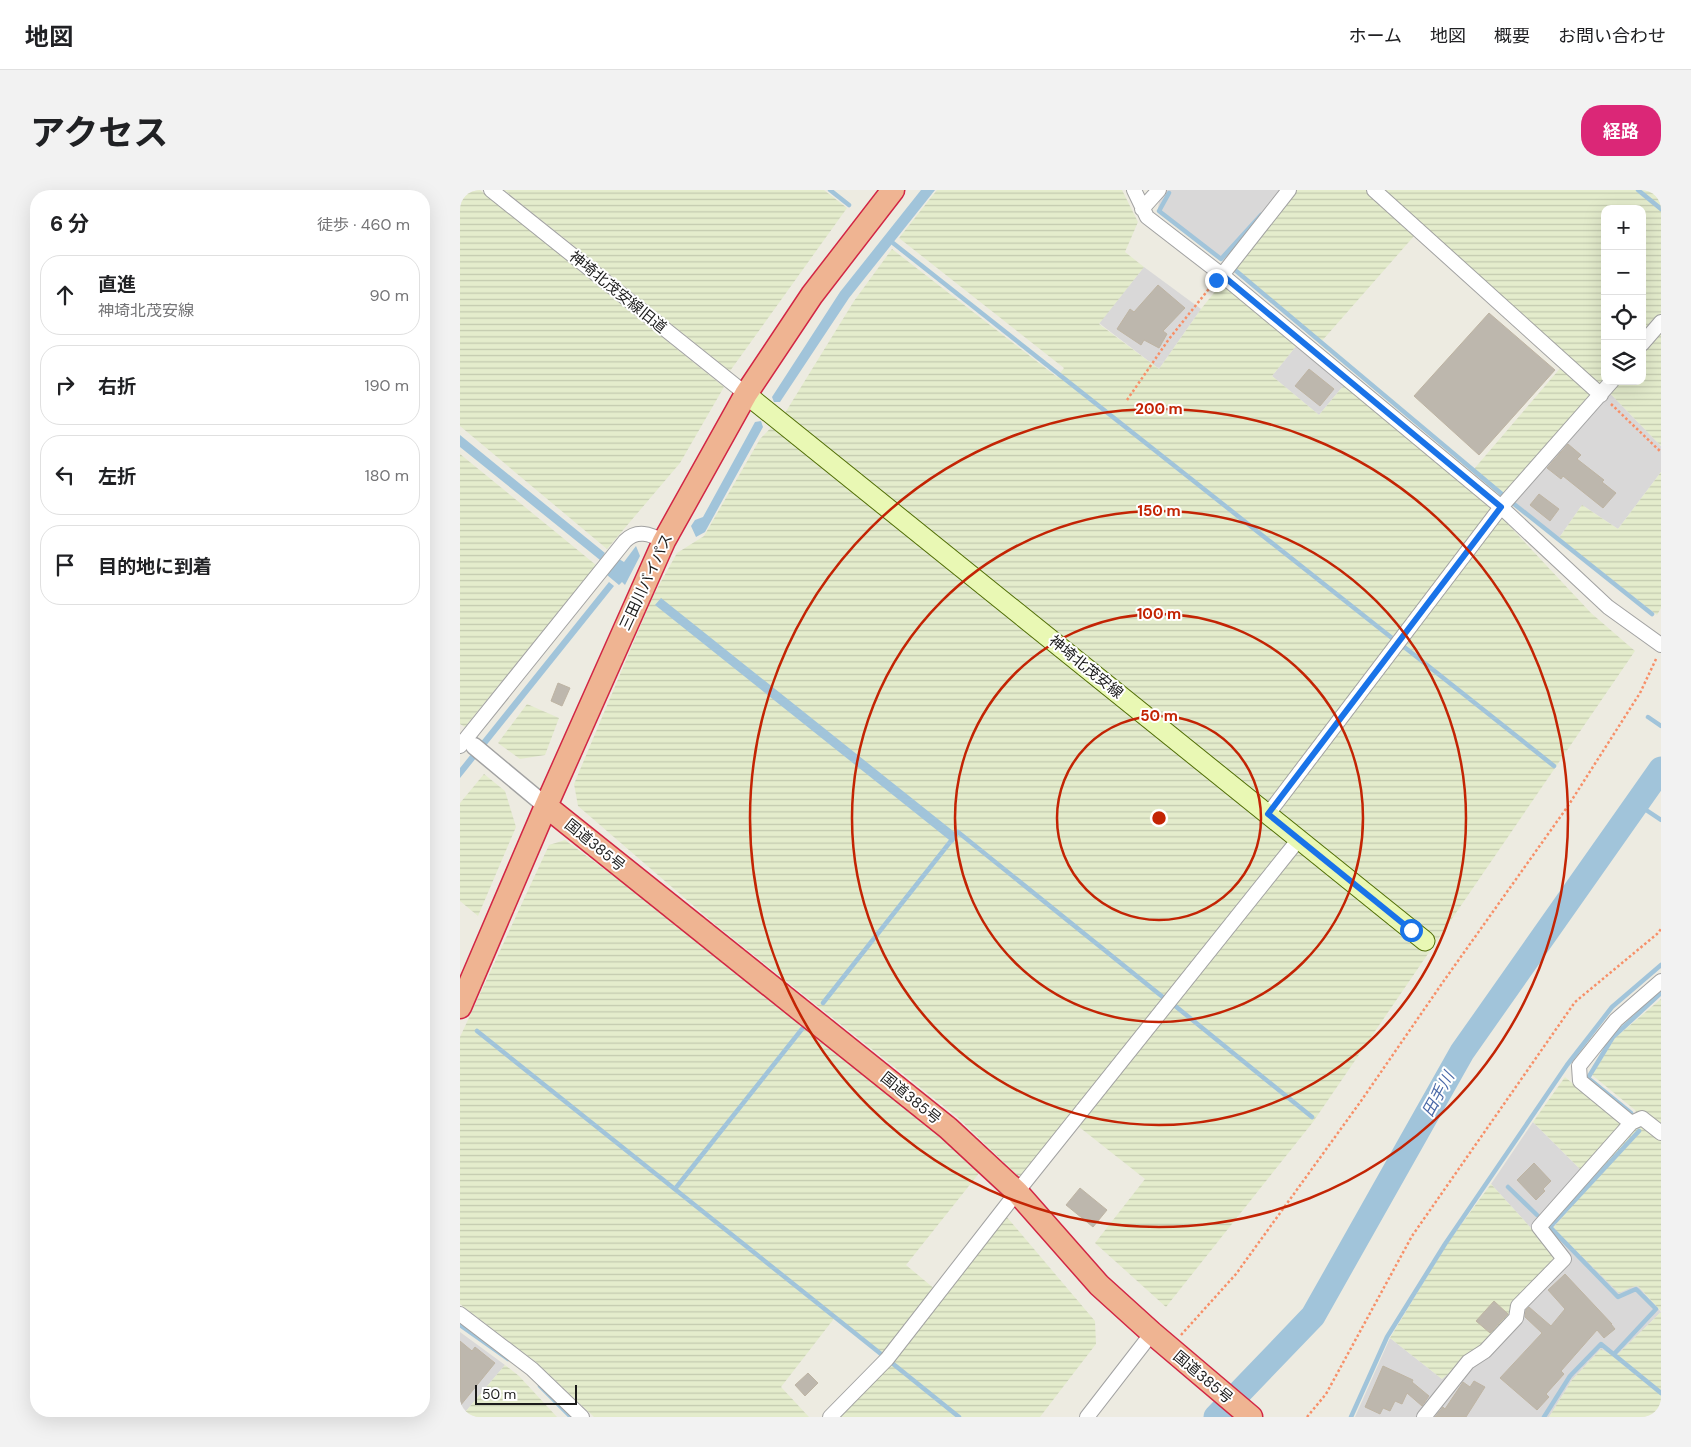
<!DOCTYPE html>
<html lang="ja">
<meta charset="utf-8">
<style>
body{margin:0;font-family:"DM Sans","Noto Sans JP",sans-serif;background:#f2f2f2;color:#202124}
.controls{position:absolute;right:15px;top:15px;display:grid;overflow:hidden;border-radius:10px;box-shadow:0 5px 20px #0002}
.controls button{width:45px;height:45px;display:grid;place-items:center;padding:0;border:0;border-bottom:1px solid #e0e0e0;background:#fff;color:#202124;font:25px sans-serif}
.scale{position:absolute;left:15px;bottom:12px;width:102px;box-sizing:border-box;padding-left:5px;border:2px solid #1b1b1b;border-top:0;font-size:14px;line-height:18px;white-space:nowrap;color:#1b1b1b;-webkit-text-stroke:4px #fff;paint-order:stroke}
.stop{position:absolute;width:15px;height:15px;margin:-11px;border:4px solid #1a73e8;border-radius:50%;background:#fff}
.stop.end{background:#1a73e8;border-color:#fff;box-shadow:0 1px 5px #0008}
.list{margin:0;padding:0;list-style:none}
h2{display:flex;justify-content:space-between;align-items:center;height:65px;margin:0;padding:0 20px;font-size:21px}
h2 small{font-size:16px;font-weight:400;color:#757577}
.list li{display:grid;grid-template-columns:32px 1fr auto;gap:15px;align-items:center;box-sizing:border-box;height:80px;margin:0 10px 10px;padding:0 10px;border:1px solid #e0e0e0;border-radius:20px}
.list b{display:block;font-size:19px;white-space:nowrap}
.list p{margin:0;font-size:16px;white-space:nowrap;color:#757577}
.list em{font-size:16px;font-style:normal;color:#757577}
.icon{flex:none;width:28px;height:28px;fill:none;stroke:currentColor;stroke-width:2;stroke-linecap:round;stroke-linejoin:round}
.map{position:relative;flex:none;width:1201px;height:1227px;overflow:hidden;border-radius:20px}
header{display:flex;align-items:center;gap:30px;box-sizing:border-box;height:70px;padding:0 25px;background:#fff;border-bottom:1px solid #e0e0e0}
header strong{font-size:24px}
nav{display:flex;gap:28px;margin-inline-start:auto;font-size:18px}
.intro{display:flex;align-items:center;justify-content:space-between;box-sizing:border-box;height:120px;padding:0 30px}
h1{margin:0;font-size:35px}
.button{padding:12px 22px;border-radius:20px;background:#db2777;color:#fff;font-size:18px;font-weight:700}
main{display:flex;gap:30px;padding:0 30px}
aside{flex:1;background:#fff;border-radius:20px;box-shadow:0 5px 20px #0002}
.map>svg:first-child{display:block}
</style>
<header>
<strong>地図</strong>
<nav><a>ホーム</a><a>地図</a><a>概要</a><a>お問い合わせ</a></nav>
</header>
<div class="intro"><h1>アクセス</h1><a class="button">経路</a></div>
<main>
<aside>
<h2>6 分<small>徒歩 · 460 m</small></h2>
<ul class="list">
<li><svg class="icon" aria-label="ahead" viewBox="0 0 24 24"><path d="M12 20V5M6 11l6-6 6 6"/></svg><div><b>直進</b><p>神埼北茂安線</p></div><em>90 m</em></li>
<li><svg class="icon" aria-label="right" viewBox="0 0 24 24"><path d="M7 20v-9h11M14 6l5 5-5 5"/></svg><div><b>右折</b></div><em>190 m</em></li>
<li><svg class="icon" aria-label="left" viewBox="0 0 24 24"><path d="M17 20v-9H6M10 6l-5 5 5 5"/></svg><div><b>左折</b></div><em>180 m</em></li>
<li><svg class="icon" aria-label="arrive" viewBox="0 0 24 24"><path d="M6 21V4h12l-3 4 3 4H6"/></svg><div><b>目的地に到着</b></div></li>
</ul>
</aside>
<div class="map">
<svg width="1201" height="1227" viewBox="0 0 1201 1227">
<defs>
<pattern id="farmland-rules" width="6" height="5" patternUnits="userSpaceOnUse" patternTransform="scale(1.25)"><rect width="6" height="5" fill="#e4eccc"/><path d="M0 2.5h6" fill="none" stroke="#c3caaf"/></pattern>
</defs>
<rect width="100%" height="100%" fill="#edebe1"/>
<!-- residential -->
<path fill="#d9d8d8" d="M701,0h136l-63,78 -76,-60z
M684,77l57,42 -42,60 -60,-46z
M837,155l47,40 -25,30 -47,-39z
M1140,193l61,63v26l-43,57 -36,-24 -23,33 -54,-44z
M1073,932l60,60 -40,46 79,59 6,-1 23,26 -46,45 -14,-8 -29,31 -23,37h-194l35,-79 52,41 117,-120 -68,-75z
M0,1142l45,33 -44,52h-1z"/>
<!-- farmland -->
<path fill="url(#farmland-rules)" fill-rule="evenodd" d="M0,0h20l244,197 -44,76 -73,86 -147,-123z
M44,0h320l23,18 -117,163z
M477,0h185l16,32 -13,30 19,15 -45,57 60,45 42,-60 20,-25 76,61 -25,31 47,39 25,-30 158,133 89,95 44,38 -322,471 -147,185 -71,-64 50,-64 -76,-60 -49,59 -64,-62 -239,-190 -139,-120 -4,-22 79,-188 24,-43 27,-17 56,-97 25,-26 69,-112 38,-52 165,128 7,-9 -165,-130z
M837,0h364v256l-61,-63 -95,111 -31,-25 94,-110 -146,-132 -101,115 -87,-74zM1145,19h37v172h-37z
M0,264l136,111 -131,162 -5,-3z
M1201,282v136l-4,7 -98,-77 23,-33 36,24z
M67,514l32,14 -14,37 -25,4 -22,-16z
M24,584l21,17 11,36 -38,89 -18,-15v-98z
M105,650l139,103 235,189 41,40 -74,93 30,25 64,-81 95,112 1,23 -56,73h-213l58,-61 -49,-40 -55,71 28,30h-215l-58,-55 -76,-58v-267l89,-192z
M1201,809v312l-23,-25 -6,1 -13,6 -66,-65 40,-46 -60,-60 32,-45 59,50h19l-8,-17 -43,-35 23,-37z
M1031,994l68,75 -48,63 -69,57 -52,-41 56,-93z
M1201,1122v105h-112l23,-37 29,-31 14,8z
M45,1175l14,11 38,41h-96z"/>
<!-- water -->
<path fill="#a1c4da" d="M461,0h14l-86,108 -69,104h-6l-2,-5 68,-105z
M301,231l2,6 -58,105 -9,5 -5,-11 4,-6 8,-3 52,-95z
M0,245l145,118 -5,7 -140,-113z
M176,356l4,10 -15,29 -3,-3 -3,3 -12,-10 12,-16 5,3z
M149,392l5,4 -154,192v-10z
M201,408l297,237 -5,8 -298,-238z"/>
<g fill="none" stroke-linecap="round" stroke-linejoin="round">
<!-- stream -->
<path stroke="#a1c4da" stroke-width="4.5" d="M370,0l19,15
M1178,0l23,19
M709,3l-10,18 62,48 40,-44
M433,53l499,395
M775,80l268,225
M1054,314l138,110
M943,456l151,120
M1188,527l13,9
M1177,614l24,16
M363,813l135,-171 206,166
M714,815l138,112
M17,841l404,323
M1171,923l-43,-35 25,-41 48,-44
M1048,997l29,28
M215,999l127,-160
M0,1135l48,34
M1155,1163l41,-44 -20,-20 -18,8 -68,-70 89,-96
M432,1173l67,54
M80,1196l31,31
M891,1227l36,-80 58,-93 122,-179 45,-58 49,-42
M1084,1227l26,-41 31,-32 60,49"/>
<!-- river -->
<path stroke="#a1c4da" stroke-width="25" d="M756,1227l97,-101 149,-264 199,-283"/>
</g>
<!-- building -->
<path fill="#bdb7ad" stroke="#beb4a3" d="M698,95l27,23 -22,23 4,3 -8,14 -15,-8 -3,5 -24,-16 13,-20 4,3z
M1029,123l66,57 -76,85 -65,-59z
M849,179l25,20 -14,17 -25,-20z
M1108,254l13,11 -4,4 27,21 -2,2 14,11 -13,15 -40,-32 -2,3 -14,-11z
M1079,304l20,15 -9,12 -20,-16z
M98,493l12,5 -8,18 -11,-5z
M1074,973l17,18 -8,8 2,2 -9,9 -19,-20z
M620,998l27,22 -14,17 -27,-22z
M1105,1084l47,50h-1l4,5 -11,9 -7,-8 -36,41 3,3 -18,20 3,3 -12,13 -37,-32 42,-45 -17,-16 1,-7 3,-3 22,19 14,-17 -17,-19z
M1034,1111l14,13 -18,19 -14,-12z
M0,1151l12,10 3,-4 20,16 -35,43z
M923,1176l30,14 -1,2 17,14 -7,10 -15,-13 -5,11 -7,-3 -5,10 -7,-3 -3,6 -15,-7z
M348,1183l10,10 -13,13 -10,-11z
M1014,1191l11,6 -19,30h-31l8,-10 2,2 18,-27 7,5z"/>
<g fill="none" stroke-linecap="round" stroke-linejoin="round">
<!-- minor casing -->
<g stroke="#a2a2a2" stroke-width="16">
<path id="minor" d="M31,0l255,204
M674,0l13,27 75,58 279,232 107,100 53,38
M914,0l227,205
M682,19l17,-19
M762,85l67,-85
M1182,154l19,-22
M0,556l165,-205c12,-12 25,-7 39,0
M808,624l233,-307 111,-126
M1201,791l-45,39 -37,46 1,15 51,42 11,-5 19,15
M0,1124l72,55 50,48
M370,1227l57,-58 130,-167 282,-353
M627,1227l65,-84
M964,1227l44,-55 17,-11 31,-33 2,-12 46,-47 -25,-32 92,-104"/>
</g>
<!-- tertiary casing -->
<g stroke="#a2a2a2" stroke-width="19">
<path id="tertiary" d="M14,556l72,60"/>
</g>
<!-- secondary casing -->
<g stroke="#516e06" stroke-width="21">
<path id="secondary" d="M286,204l679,547"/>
</g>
<!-- trunk casing -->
<g stroke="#d22644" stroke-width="25">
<path id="trunk" d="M86,616l402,322 69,64 82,93 53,48 99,84
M0,817l86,-201 118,-265 82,-147 66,-99 81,-105"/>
</g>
<!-- path -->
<path stroke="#f78f68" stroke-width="2.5" stroke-dasharray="2.5 2.5" stroke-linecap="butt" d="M667,210l42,-61 43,-54
M1151,214l50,48
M721,1145l55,-61 125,-173 82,-119 125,-176 72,-113 17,-36
M847,1227l19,-23 86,-158 163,-234 82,-68 4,-5"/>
<!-- minor -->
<use href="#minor" stroke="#fff" stroke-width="14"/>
<!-- tertiary -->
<use href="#tertiary" stroke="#fff" stroke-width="16"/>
<!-- secondary -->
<use href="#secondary" stroke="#e9f8b4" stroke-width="19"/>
<!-- trunk -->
<use href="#trunk" stroke="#efb492" stroke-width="22"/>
</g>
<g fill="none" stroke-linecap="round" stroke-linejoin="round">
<!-- route -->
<path stroke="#1a73e8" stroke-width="6" d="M756,90l6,-5 279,232 -233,307 143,116"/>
</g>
<!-- distance rings -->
<g fill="none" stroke="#c32404" stroke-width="2.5">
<circle cx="699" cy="628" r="102"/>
<circle cx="699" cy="628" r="204"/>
<circle cx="699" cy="628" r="307"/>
<circle cx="699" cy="628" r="409"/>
</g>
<g text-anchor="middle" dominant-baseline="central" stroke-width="4" stroke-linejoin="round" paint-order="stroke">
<!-- street labels -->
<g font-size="15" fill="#1b1b1b" stroke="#fff">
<text transform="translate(158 102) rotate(39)">神埼北茂安線旧道</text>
<text transform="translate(186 392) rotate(-65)">三田川バイパス</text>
<text transform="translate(626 477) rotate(39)">神埼北茂安線</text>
<text transform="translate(135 655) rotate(39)">国道385号</text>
<text transform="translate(451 908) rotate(39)">国道385号</text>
<text transform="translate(743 1187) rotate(40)">国道385号</text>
</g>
<!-- water labels -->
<g font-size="16" font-style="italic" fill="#4a69a8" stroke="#fff">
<text transform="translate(978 904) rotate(-61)">田手川</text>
</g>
</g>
<circle cx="699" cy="628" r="8" fill="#c32404" stroke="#fff" stroke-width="2.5"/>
<g font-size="15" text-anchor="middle" font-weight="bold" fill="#c32404" stroke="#fff" stroke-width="4" stroke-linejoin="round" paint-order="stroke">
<text x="699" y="224">200 m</text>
<text x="699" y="326">150 m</text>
<text x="699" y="429">100 m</text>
<text x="699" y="531">50 m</text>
</g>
</svg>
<div class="controls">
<button>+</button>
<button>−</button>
<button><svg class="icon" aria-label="locate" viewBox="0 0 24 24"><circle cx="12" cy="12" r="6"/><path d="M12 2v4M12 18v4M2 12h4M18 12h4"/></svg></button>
<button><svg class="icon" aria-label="layers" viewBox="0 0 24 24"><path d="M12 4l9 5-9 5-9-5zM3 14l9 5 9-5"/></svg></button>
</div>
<div class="scale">50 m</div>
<div class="stop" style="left:951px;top:740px"></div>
<div class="stop end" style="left:756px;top:90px"></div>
</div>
</main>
